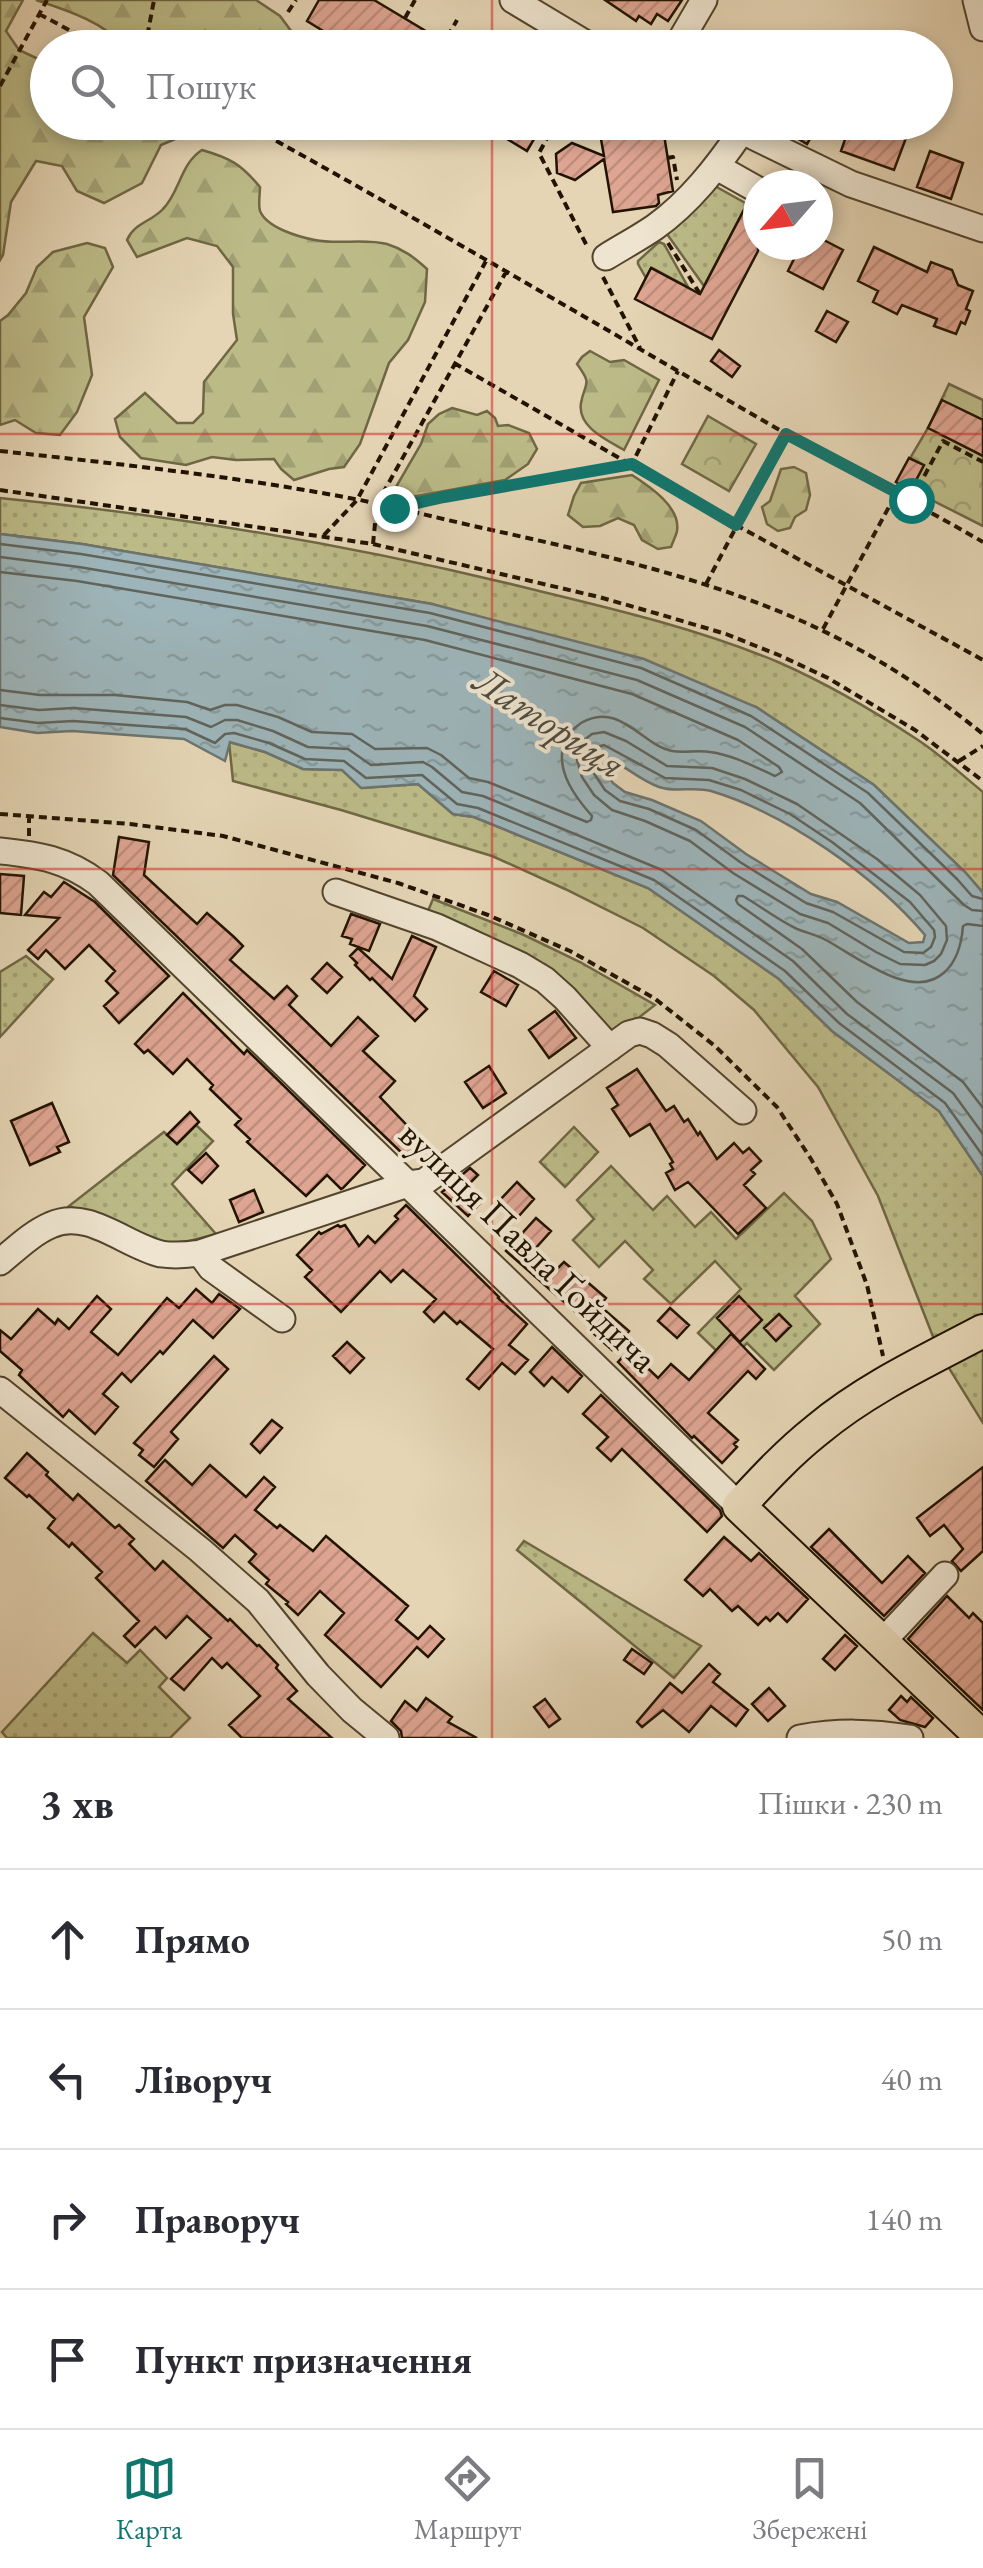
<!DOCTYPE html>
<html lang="uk">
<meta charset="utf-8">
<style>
body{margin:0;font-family:"EB Garamond",serif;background:#f2f2f3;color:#2b2b33}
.compass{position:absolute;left:743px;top:170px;width:90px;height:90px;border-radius:50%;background:#fff;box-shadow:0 5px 15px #0003;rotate:242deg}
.stop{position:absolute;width:30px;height:30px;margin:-22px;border:8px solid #0f766e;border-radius:50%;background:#fff}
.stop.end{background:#0f766e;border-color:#fff;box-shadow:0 2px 10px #0008}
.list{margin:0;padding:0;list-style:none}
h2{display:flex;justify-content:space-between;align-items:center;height:130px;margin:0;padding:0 40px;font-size:42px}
h2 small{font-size:32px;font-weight:400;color:#7c7c81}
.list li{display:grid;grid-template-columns:65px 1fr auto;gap:30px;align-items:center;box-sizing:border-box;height:140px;padding:0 40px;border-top:2px solid #e1e1e2}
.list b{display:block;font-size:38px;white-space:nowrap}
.list em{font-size:32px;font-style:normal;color:#7c7c81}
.icon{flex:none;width:55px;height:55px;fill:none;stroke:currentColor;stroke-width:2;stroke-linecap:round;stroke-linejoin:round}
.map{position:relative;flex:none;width:983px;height:1738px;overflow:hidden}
.search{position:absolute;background:#fff;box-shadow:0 5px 15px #0003;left:30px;right:30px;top:30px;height:110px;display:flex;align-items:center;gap:25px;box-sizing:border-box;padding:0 35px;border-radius:55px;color:#7c7c81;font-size:38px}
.sheet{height:690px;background:#fff}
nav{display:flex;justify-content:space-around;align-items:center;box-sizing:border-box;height:140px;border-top:2px solid #e1e1e2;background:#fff;font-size:28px;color:#7c7c81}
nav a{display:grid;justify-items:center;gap:5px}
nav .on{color:#0f766e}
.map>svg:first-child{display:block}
</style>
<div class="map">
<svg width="983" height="1738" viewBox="0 0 983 1738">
<defs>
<pattern id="grass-dots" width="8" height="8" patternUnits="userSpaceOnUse" patternTransform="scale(2.5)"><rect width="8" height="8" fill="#bcbb88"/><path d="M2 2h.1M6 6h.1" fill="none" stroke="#a1a074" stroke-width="1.8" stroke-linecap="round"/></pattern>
<pattern id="forest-firs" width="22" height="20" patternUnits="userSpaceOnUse" patternTransform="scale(2.5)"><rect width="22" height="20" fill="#bcbb88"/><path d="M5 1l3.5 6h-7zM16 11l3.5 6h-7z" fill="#a1a074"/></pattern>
<pattern id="park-crowns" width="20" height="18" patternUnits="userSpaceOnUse" patternTransform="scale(2.5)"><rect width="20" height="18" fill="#bcbb88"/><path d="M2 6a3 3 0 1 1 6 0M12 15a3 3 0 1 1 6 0" fill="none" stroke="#a1a074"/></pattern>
<pattern id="water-ripples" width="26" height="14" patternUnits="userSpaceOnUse" patternTransform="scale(2.5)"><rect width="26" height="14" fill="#9db5ba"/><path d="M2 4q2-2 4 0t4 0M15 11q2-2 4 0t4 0" fill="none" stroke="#879b9e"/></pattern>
<pattern id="building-hatch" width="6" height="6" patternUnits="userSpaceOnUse" patternTransform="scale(2.5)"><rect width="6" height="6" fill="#dea592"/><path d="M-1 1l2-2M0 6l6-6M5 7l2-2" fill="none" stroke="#be8d7c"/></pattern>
</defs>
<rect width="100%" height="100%" fill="#e5d5b5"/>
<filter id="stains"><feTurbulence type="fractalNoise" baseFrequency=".002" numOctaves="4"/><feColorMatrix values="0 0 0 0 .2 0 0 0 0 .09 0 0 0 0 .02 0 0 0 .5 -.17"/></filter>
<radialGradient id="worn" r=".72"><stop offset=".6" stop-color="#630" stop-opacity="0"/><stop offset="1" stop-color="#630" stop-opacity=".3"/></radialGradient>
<!-- grass -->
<path fill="url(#grass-dots)" stroke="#6f6744" stroke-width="2.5" d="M709,185h4l34,19 -43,82 -37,-52z
M659,242l5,2 24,43 -36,-19 -6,10 -8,-14v-3z
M0,498c179,18 357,48 531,91 83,20 168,40 247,73 48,21 96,49 140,78 23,15 44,35 65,52v101l-18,-21 -91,-87 -118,-78 -324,-103 -350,-60 -82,-10z
M229,742l36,10 38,17 39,1 20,18 56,-4 35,30 21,3 174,71 131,91 53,52 107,80 44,65v247l-44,-71 -61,-156 -60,-109 -64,-77 -40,-34 -71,-48 -78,-39 -73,-33 -151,-46 -108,-29z
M433,899l91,36 56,27 75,43 -45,35 -62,-63 -123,-59z
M26,956l27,23 -53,58v-65z
M196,1125l17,16 -41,43 44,50 -34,9h-14l-99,-37 95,-74 13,12z
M574,1127l24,25 -33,35 -25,-25z
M611,1166l42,44 14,-14 28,31 16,-15 25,27 48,-46 28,28 19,38 -36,37 25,28 -46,46 -27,-27 -18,20 -31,-30 43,-44 -26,-28 -44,43 -27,-25 9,-9 -28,-29 -26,26 -26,-27 21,-21 -17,-19z
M524,1541l177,105 -27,32 -157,-128z
M93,1633l34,30 13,-13 27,28 -8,9 31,31 -20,20h-163l-5,-6z"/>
<!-- forest -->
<path fill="url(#forest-firs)" stroke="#6f6744" stroke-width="2.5" d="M0,0h23l-17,31 13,19 28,13 1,59 148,1 -2,8 -33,14 -19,38 -38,20 -27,-12 -15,-25 -26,-5 -25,41 -8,53 -3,5z
M36,0h220l24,16 23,31h-178c-21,-25 -59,-37 -89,-47z
M202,150c28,8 39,14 58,37 0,8 -2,17 0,24 7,17 39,26 55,29 23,5 48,-2 72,4 16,5 27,13 40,25l-2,33 -17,38 -19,23 -29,81 -16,23 -15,2 -35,11 -13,-11 -7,-10 -38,1 -24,-3 -26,8 -45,-7 -21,-21 -5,-18 30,-26 32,30h16l10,-10 1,-31 33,-42 -4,-26v-47l-16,-21 -30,-8 -50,19 -10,-17c7,-17 24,-18 36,-31 17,-17 17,-45 39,-59z
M87,243l18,5 8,19 -29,50 8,58 -15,37 -17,23 -24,-2 -21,-13 -15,5v-104l8,-6 18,-22 11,-26 16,-15z
M590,351l20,11 14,-2 35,20 -35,70c-17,-10 -47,-23 -43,-47 4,-22 12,-17 -4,-39l5,-7z
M452,408l25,7 10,-4 8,7 3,8 10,-1 21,8 8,16 -9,15 -23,16 -110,20 -6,-1 32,-55 7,-20 11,-10z
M794,467l12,6 4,22 -4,15 -11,7 -5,11 -12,3 -11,-7 -5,-17 8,-6 11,-32z
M632,475c17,11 49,32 45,56 -1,5 -4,10 -6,16l-13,2 -16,-9 -8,-15 -16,-7 -18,8 -17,1 -15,-12 6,-19 7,-13z"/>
<!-- park -->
<path fill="url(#park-crowns)" stroke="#6f6744" stroke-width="2.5" d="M949,384l34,16v126l-87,-44 32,-54z
M708,416l48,28 -27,47 -47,-27z"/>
<!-- water -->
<path fill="url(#water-ripples)" stroke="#6c7470" stroke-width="2.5" fill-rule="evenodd" d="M0,534l82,10 350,60 212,55 112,48 118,78 91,87 18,21v283l-44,-65 -107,-80 -53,-52 -131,-91 -174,-71 -21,-3 -35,-30 -57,4 -19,-18 -39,-1 -38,-17 -35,-10 -5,19 -41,-22 -112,-8 -35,2 -37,-6zM599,754c21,7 38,25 60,33 16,6 35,-1 52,4 74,22 164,85 214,144l-2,7 -14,1 -72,-41 -26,-8 -65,-40 -45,-33 -49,-21 -27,-8 -12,-9 -11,-15z"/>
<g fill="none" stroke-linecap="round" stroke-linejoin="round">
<!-- shore -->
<path stroke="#60645d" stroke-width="2.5" d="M0,544l81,10 349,59 211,55 110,48 117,77 89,86 15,17 11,3
M0,557l79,10 348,59 210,54 108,47 115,76 104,102 8,5 11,1
M0,572l77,9 348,59 207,54 106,46 41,27 3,5 -7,4c-20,-9 -42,-21 -65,-24 -12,-2 -26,1 -38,-1 -29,-5 -53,-51 -91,-28 -9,6 -15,14 -18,24 -6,26 13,51 29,69l-1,4 -4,2 -99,-40 -19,-4 -28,-23 -14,-7 -52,1 -23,-15 -40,-2 -34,-15 -41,-12h-12l-15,5 -23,-8 -72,-7h-75l-40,-5
M0,705l39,5 34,-2 113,9 25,10 14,-7h12l36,11 35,16 40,2 23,16 52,-3 9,5 30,25 21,4 179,74 131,91 54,53 106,79 30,41
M0,718l38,5 35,-2 112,8 30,14 10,-9 9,-1 35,10 36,16 39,2 22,17 56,-3 35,29 21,4 176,72 131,91 54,52 106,80 38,53
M604,732l22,9 41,25 45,2 33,11 52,25 80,55 43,36 26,31 1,14 -6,14 -7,7 -9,4 -25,-1 -24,-12 -48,-29 -28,-9 -67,-41 -43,-32 -45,-20 -33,-11 -18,-15 -12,-18 -5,-17 2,-12 5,-8 8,-6z
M604,745l61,33 44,2 32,10 49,24 42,28 78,60 24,28 1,7 -4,10 -8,6 -19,-1 -71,-40 -27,-9 -66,-41 -44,-32 -47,-21 -29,-8 -15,-11 -12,-18 -3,-14 3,-9z
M983,926l-16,-2 -4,2c-3,39 -24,67 -67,52 -25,-9 -47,-25 -70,-38 -9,-5 -19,-7 -29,-11 -19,-9 -37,-23 -54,-33h-5l-2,4 2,4 64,45 55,53 106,80 20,26"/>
</g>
<!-- building -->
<path fill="url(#building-hatch)" stroke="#221300" stroke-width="2.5" d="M319,0h55l55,33 -8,15h-70l-44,-27z
M605,0h77l-14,21 -11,-7 -6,10 -12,-8 -3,5z
M479,122h65l-17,29z
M598,122h64l11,69 -15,4 1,8 -3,3 -43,6 -9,-53 -29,21 -18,-7 -1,-19 16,-11 32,13z
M770,122h50l-13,22z
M851,122h14l41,16 -12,32 -53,-19z
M930,151l33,12 -12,36 -34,-12z
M747,204l11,6v41l-46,88 -77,-40 16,-31 49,26z
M818,237l25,13 -20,39 -35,-18 13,-26h17z
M874,247l53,25 4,-10 21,8 6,15 15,6 -7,18 4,2 -5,13 -4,-2 -5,12 -22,-8 3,-7 -35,-14 -5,9 -24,-12 5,-11 -20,-10z
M827,311l21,11 -12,20 -20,-11z
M719,350l21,16 -8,11 -21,-16z
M942,400l41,20v36l-55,-28z
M909,458l15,7 -13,25 -15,-8z
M119,837l30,5 -5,33 53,49 10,-11 27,24 9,9 -13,14 44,39 13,-13 10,10 -8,9 42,41 27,-29 20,19 -15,15 32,30 -15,16 39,41 -5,5 3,3 -11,11 -293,-282z
M0,874l24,2 -3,39 -21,-2z
M64,882l31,20 74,74 -50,47 -15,-17 14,-13 -12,-12 9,-10 -26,-26 -24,24 -19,-19 -8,9 -10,-9 31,-32 -34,-3 19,-23 7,5z
M351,914l29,10 -11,27 -19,-7 2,-5 -10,-3z
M412,936l24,11 -22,49 13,13 -12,12 -43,-43 -2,2 -15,-15 2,-2 -7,-7 8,-8 34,31z
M327,963l15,14 -15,16 -15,-14z
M494,971l24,14 -12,21 -25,-14z
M183,993l61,61 3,-4 118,115 -22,23 -2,1 -14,-14 -21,21 -59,-54 3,-3 -15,-14 6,-6 -31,-30 3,-4 -26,-26 -14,15 -25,-24 -4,3 -9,-9z
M555,1011l21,27 -27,20 -20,-28z
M489,1066l17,27 -23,15 -18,-26z
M637,1069l29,42 8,-5 10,16 4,-3 10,16 2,-3 17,27 17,-16 9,10 6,-5 12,13 -10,9 4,4 -11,11 22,23 -28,26 -50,-52 -13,8 -9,-17 7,-4 -3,-5 3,-2 -23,-38 -20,12 -18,-27 6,-4 -11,-17z
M52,1103l17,39 -12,5 3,5 -30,13 -19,-44z
M190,1112l9,10 -22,22 -10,-9z
M206,1153l12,13 -16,17 -14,-13z
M470,1168l8,7 -11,11 16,14 -15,16 -26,-24z
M517,1182l17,17 -16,18 -18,-17z
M254,1190l9,22 -24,10 -9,-22z
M406,1205l93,92 -1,1 29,26 -18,21 19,15 -13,14 -13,-11 -23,26 -12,-10 26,-30 -33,-28 -3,3 -13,-12 -10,10 -10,-10 12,-13 -33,-29 -12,12 -11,-11 -39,41 -36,-35 7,-7 -15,-15 22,-23 2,2 17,-9 2,2 5,-2 14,21 9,-10 7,7 23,-24 -3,-3z
M536,1218l15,13 -17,19 23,19 7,-7 42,36 -6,8 29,25 -17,19 -19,-17 3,-3 -90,-79z
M196,1289l16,14 7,-9 21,15 -27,29 -20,-18 -30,34 -3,-3 -29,31 -9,-9 -19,21 15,13 -23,27 -26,-24 -6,7 -44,-42 3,-5 -22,-19v-21l11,9 27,-30 17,15 3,-5 11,10 28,-33 14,13 -20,23 27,23 49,-57 12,10z
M739,1296l23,24 -22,22 -23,-24z
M670,1308l19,17 -12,13 -19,-17z
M779,1314l12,12 -15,15 -12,-13z
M731,1334l34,35 -9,10 -8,-8 -40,42 30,27 -4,4 3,3 -15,16 -28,-27 -2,2 -74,-76 11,-12 29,28 13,-14 18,16z
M347,1342l17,16 -14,15 -17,-17z
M552,1347l30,29 -14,16 -16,-15 -8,9 -14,-14z
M214,1356l14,13 -57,63 7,7 -24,28 -15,-12 4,-5 -9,-7z
M601,1395l119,115 2,6 -15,16 -85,-83 -11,12 -14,-13 11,-11 -25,-23z
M272,1420l10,8 -22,25 -9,-9z
M27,1453l21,19 -2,3 27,25 5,-6 37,34 4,-3 15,14 -5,5 26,26 8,-9 65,60 2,-2 27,27 2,-1 19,20 -2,3 21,23 -9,8 44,39h-90l-13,-13 31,-29 -33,-33 -5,5 -10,-10 -28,32 -13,-11 40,-41 -24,-22 -21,22 -11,-11 -20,20 -11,-11 15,-15 -43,-43 6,-6 -30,-29 -3,4 -21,-19 7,-9 -26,-24 -2,2 -22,-19z
M165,1460l27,25 18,-20 36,32 18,-20 11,10 -20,23 22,18 3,-3 33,26 13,-15 82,70 -12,14 22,19 12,-13 14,13 -16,18 -11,-10 -36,40 -56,-52 19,-22 -24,-22 -22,24 -12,-11 2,-2 -22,-18 3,-4 -20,-18 7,-8 -21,-19 -12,13 -77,-67z
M983,1467v84l-22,20 -9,-10 11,-12 -19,-24 -14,11 -13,-18z
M829,1529l53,54 26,-27 17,17 -41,43 -73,-69z
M724,1537l27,24 8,-8 49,46 -21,23 -9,-9 -8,8 -4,-4 -8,8 -20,-19 -6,5 -22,-22 -7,7 -18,-16z
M947,1596l22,22 4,-5 10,10v87l-75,-71z
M845,1635l12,11 -22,24 -12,-11z
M632,1649l20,14 -8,11 -20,-14z
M709,1664l11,10 -7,8 35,28 -12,16 -25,-20 -22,26 -26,-22 -21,17 -5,-5 33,-39 12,10z
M769,1688l16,18 -17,15 -16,-17z
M901,1696l6,6 4,-5 22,21 -8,9 -25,-7 -11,-10z
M426,1698l26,19 -4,5 29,16h-75l-1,-7 -10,-10 14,-20 12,10z
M545,1699l15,20 -11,8 -15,-20z"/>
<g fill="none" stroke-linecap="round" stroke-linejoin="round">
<!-- minor casing -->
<g stroke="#53442d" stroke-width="29">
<path id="minor" d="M513,0l80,48
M976,0l7,28
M676,48l28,-48
M724,122l127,62 132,45
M717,167l41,23
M606,257c16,-10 33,-19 49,-30 35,-25 62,-60 86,-95
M0,851c39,4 66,8 98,32l641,623
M336,892l101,35 83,38 25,15 20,18 45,50
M200,1253l11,15 71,51
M0,1262c16,-13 32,-29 51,-37 37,-17 75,21 110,29 14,2 26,1 39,-1l208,-69 16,-2 205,-148 11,-3 12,4 16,10 75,66
M0,1390l200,160 58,51 60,74 34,35 34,28
M882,1642l63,-67
M800,1738c38,-7 71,-6 110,0"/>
</g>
<!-- major casing -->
<g stroke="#221300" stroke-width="36">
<path id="major" d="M983,1738l-244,-232c25,-27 49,-53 78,-76 49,-41 109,-69 166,-99"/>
</g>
<!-- path -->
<path stroke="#221300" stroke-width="4" stroke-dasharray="8 5" stroke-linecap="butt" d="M288,12l8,-12
M39,14l64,34
M405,18l10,-18
M145,48l9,-48
M441,48l16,-28
M493,48l2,-5
M0,86l47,-86
M242,122c182,100 361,206 541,310 66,37 134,72 200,110
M556,122l-17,31 48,93
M667,158l6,-1 4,23
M668,243l32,51
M603,277l37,71
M454,363l282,162 247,135
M0,451c120,13 241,26 360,49 39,8 78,18 118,27 127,28 265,58 380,122 44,24 85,53 125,85
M0,490l373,54 226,53 63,18 64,19 55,22 47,22 87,52 68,51
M912,499l31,-58 40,21
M398,507l46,-10 188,-33 46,-93
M324,535l33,-35 129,-239
M373,544l4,-40 129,-232
M706,584l80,-151
M823,629l74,-137
M959,761l24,-15
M0,814l130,10 93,12 175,47 90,32 82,36 84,47 61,48 62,61 34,52 26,45 30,81 16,71
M29,836v-20"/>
<!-- minor -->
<use href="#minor" stroke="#eee4cf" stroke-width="25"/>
<!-- major -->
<use href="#major" stroke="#e5d5b5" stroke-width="32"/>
</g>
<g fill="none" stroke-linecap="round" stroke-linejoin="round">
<!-- route -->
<path stroke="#0f766e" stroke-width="12" d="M394,508l50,-11 188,-33 104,61 50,-91 125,66"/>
</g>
<!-- grid -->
<path fill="none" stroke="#d62828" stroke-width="2.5" stroke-opacity="0.55" d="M492,0v48M492,122v1616M0,434h983M0,869h983M0,1304h983"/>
<g text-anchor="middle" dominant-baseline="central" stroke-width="8" stroke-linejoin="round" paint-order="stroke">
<!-- street labels -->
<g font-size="38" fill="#221300" stroke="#eee4cf">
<text transform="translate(529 1246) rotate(44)">вулиця Павла Ґойдича</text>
</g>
<!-- water labels -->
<g font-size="40" font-style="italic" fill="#4d4c41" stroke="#eee4cf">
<text transform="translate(550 722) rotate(33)">Латориця</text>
</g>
</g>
<rect width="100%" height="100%" filter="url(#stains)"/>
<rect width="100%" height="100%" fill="url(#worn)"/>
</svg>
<svg class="compass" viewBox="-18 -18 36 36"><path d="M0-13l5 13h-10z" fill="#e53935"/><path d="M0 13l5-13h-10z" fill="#7c7c81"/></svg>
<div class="stop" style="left:911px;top:500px"></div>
<div class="stop end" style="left:394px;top:508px"></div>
<div class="search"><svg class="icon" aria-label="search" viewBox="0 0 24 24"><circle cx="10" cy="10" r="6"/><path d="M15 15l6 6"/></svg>Пошук</div>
</div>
<section class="sheet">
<h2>3 хв<small>Пішки · 230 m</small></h2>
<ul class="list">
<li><svg class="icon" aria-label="ahead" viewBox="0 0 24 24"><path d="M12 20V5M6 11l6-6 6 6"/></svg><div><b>Прямо</b></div><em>50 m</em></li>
<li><svg class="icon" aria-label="left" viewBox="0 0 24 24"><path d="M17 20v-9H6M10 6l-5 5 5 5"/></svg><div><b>Ліворуч</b></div><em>40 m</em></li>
<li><svg class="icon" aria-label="right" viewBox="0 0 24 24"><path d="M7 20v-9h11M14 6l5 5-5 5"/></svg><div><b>Праворуч</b></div><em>140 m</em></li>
<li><svg class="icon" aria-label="arrive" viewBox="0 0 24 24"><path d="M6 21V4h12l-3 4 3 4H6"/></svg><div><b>Пункт призначення</b></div></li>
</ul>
</section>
<nav>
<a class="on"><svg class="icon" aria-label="map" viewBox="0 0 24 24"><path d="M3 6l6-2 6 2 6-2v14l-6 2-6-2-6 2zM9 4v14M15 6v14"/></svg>Карта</a>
<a><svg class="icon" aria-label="directions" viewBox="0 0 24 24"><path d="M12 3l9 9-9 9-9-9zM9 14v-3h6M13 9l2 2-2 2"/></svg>Маршрут</a>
<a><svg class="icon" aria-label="saved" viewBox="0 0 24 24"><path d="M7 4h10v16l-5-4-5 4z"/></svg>Збережені</a>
</nav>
